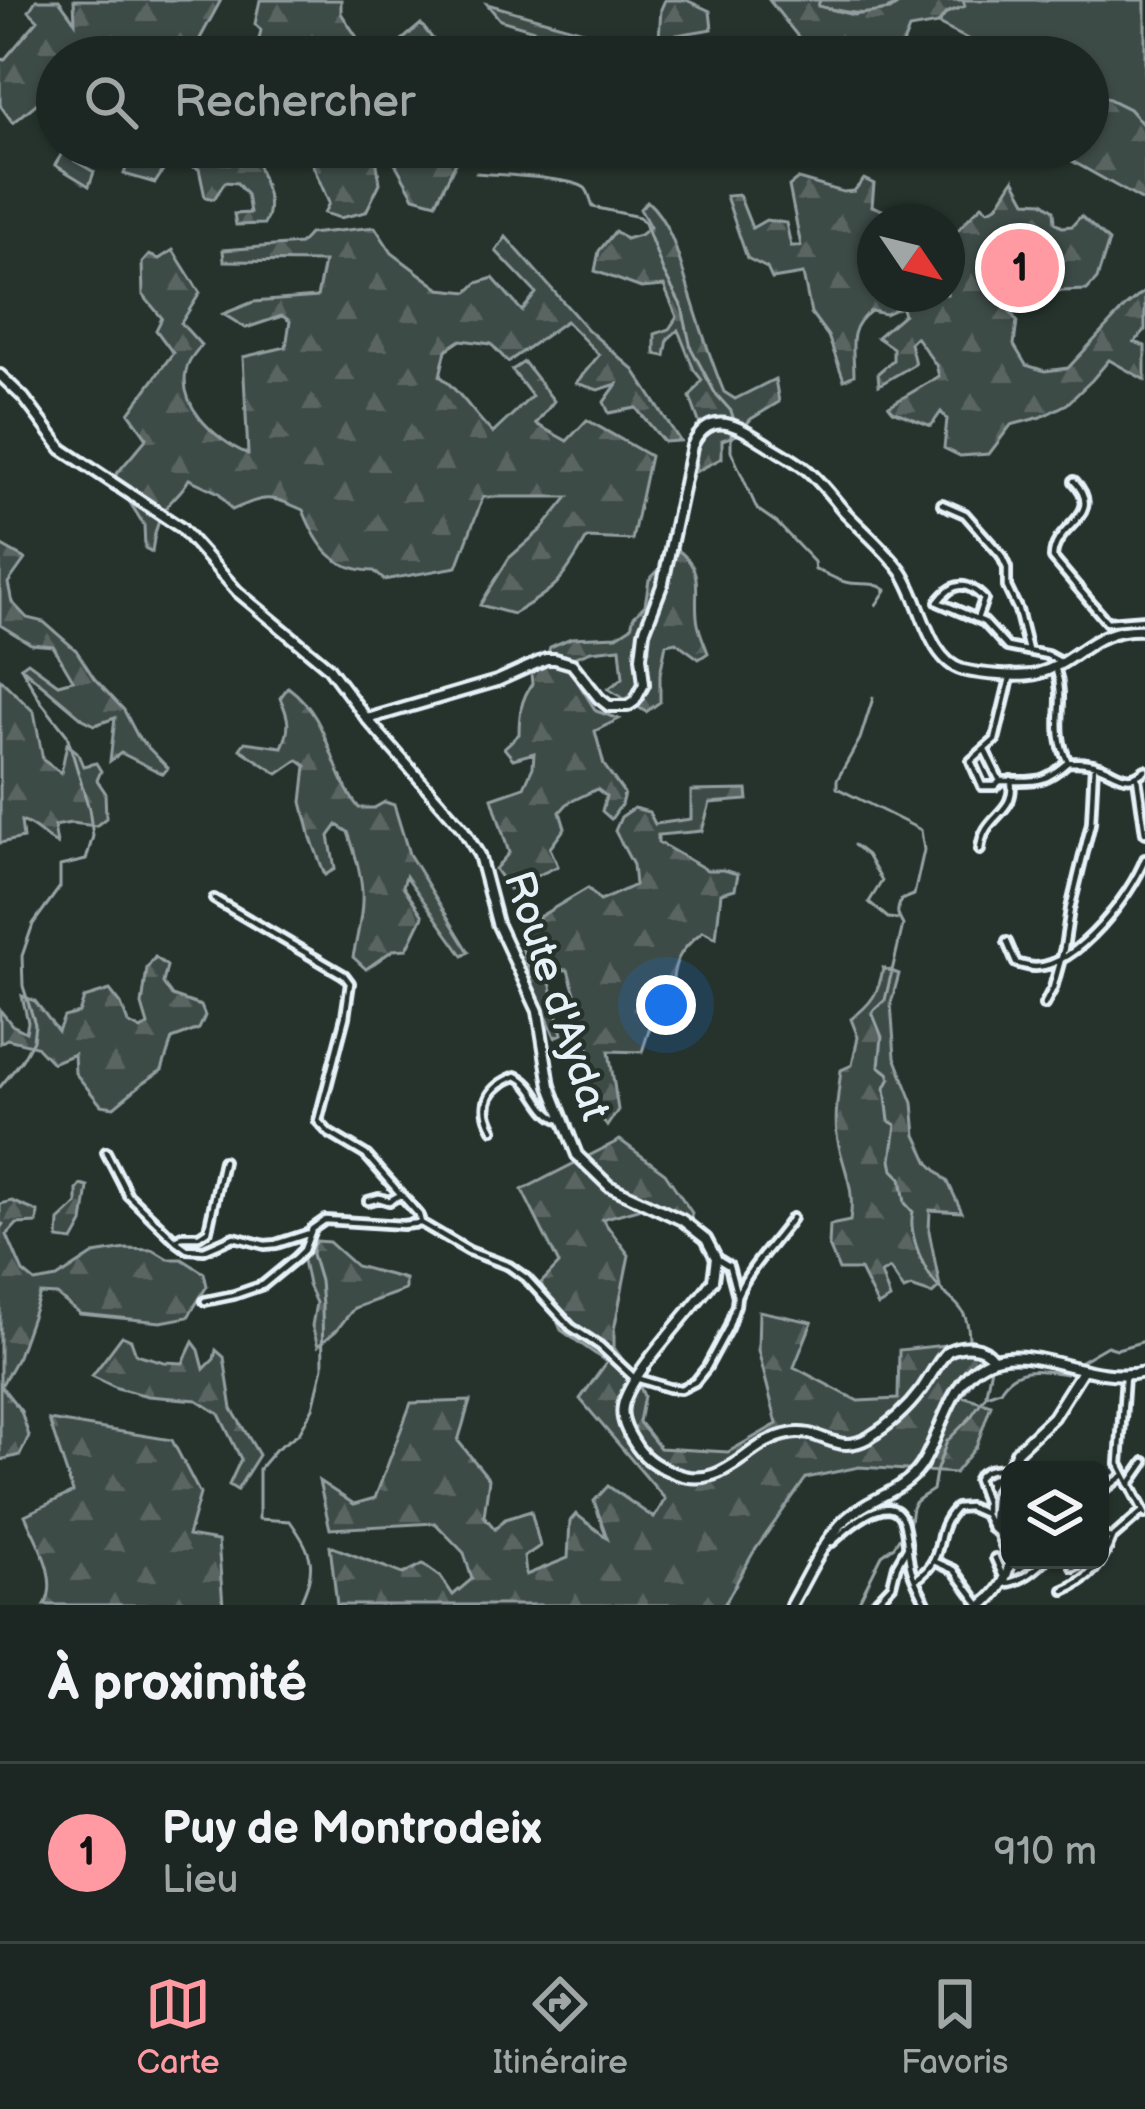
<!DOCTYPE html>
<html lang="fr">
<meta charset="utf-8">
<style>
body{margin:0;font-family:"Balsamiq Sans",sans-serif;background:#29322f;color:#f1f3f6}
.controls{position:absolute;right:36px;bottom:36px;display:grid;overflow:hidden;border-radius:18px;box-shadow:0 3px 9px #0004}
.controls button{width:108px;height:108px;display:grid;place-items:center;padding:0;border:0;border-bottom:3px solid #3a4340;background:#1c2622;color:#f1f3f6;font:60px sans-serif}
.compass{position:absolute;left:857px;top:204px;width:108px;height:108px;border-radius:50%;background:#1c2622;box-shadow:0 3px 9px #0004;rotate:125deg}
.you{position:absolute;left:666px;top:1005px;width:42px;height:42px;margin:-30px;border:9px solid #fff;border-radius:50%;background:#1a73e8;box-shadow:0 0 0 18px #1a73e833}
.badge{display:grid;place-items:center;width:78px;height:78px;border-radius:50%;background:#ff9aa2;color:#111;font-size:39px;font-weight:700}
.pin{position:absolute;translate:-50% -50%;border:6px solid #fff;box-shadow:0 3px 12px #0006}
.list{margin:0;padding:0;list-style:none}
h2{display:flex;justify-content:space-between;align-items:center;height:156px;margin:0;padding:0 48px;font-size:51px}
h2 small{font-size:39px;font-weight:400;color:#a0a5a5}
.list li{display:grid;grid-template-columns:78px 1fr auto;gap:36px;align-items:center;box-sizing:border-box;height:180px;padding:0 48px;border-top:3px solid #3a4340}
.list b{display:block;font-size:45px;white-space:nowrap}
.list p{margin:0;font-size:39px;white-space:nowrap;color:#a0a5a5}
.list em{font-size:39px;font-style:normal;color:#a0a5a5}
.icon{flex:none;width:66px;height:66px;fill:none;stroke:currentColor;stroke-width:2;stroke-linecap:round;stroke-linejoin:round}
.map{position:relative;flex:none;width:1145px;height:1605px;overflow:hidden}
.search{position:absolute;background:#1c2622;box-shadow:0 3px 9px #0004;left:36px;right:36px;top:36px;height:132px;display:flex;align-items:center;gap:30px;box-sizing:border-box;padding:0 42px;border-radius:66px;color:#a0a5a5;font-size:45px}
.sheet{height:336px;background:#1c2622}
nav{display:flex;justify-content:space-around;align-items:center;box-sizing:border-box;height:168px;border-top:3px solid #3a4340;background:#1c2622;font-size:33px;color:#a0a5a5}
nav a{display:grid;justify-items:center;gap:6px}
nav .on{color:#ff9aa2}
.map>svg:first-child{display:block}
</style>
<div class="map">
<svg width="1145" height="1605" viewBox="0 0 1145 1605">
<defs>
<pattern id="forest-firs" width="22" height="20" patternUnits="userSpaceOnUse" patternTransform="scale(3)"><rect width="22" height="20" fill="#3e4b47"/><path d="M5 1l3.5 6h-7zM16 11l3.5 6h-7z" fill="#5a6562"/></pattern>
</defs>
<rect width="100%" height="100%" fill="#26332d"/>
<filter id="ink" filterUnits="userSpaceOnUse"><feTurbulence type="fractalNoise" baseFrequency=".00833" numOctaves="2"/><feDisplacementMap in="SourceGraphic" scale="24" xChannelSelector="R" yChannelSelector="G"/><feConvolveMatrix kernelMatrix="1 2 1 2 8 2 1 2 1" color-interpolation-filters="sRGB"/></filter>
<g filter="url(#ink)">
<!-- green -->
<path fill="#3e4b47" stroke="#939ea0" stroke-width="3" d="M820,0h84c-26,21 -57,13 -87,6z
M963,0h182v127l-16,-18 -40,-20 -1,-32h-85l-65,-33 8,-11 18,-7z"/>
<!-- forest -->
<path fill="url(#forest-firs)" stroke="#939ea0" stroke-width="3" d="M36,0h23l16,22 -1,-22h147l-31,57 -15,-9 -7,9h-111v58l-15,-16 -29,24 -13,-18v-48l4,3 34,-40 -9,-9z
M260,0h81v13l29,44h-115l6,-27 -6,-6z
M665,0h21l24,11 2,18 -53,9 2,-29z
M769,0h51l-2,6 35,9 37,-5 14,-10h59l2,6 -19,7 -8,11 -29,5 -11,28h-36l-13,-8 -13,8h-22z
M487,4l114,32 48,6 5,15h-45l-11,-8 -98,-29z
M421,24l18,23 -8,10h-49z
M1088,80l1,9 40,20 16,18v75l-98,-55h41z
M66,147h17l-8,14 19,11 -5,14 -34,-21z
M162,147l51,4 8,12 20,1 5,-9 -4,-8h12c2,26 24,52 10,77l-28,1 -2,-11 16,-1 -3,-18 -10,-12 -12,-1 -11,17 -9,-2 -6,-28 -28,-10 -16,24 -31,-9 6,-17 11,2 7,6z
M305,147h173l-19,9 -23,47 -22,-6 -27,-48 -11,9 4,25 -14,29 -26,6 -16,-5 5,-10z
M798,179l45,13 11,-1 10,-12 10,5 -2,22 40,16h-37v72h72c0,-52 -3,-52 35,-89l6,5 9,-4 17,-27 12,22 17,1 11,8 1,12 7,5 10,-1 9,-10 28,25 -12,38 -10,11 -76,3 -4,15 10,13 -3,24 12,20 19,6 23,-3 57,-61 20,-16v39l-10,12 10,4v34l-36,-20 -17,20 -25,24 -26,13 -30,8 -22,29 -29,2 -16,-8 3,-29 -6,-7 -10,14 -38,-15 -4,-5 50,-30 -3,-11 -20,-28 -6,6 5,21 -36,21 -1,-12 15,-13v-12l-16,-11 27,-23 -3,-7 -16,7 -14,-3c-25,17 -17,38 -17,64l-10,5 -16,-44 -17,-23 -8,-39 -31,5 -5,-11 -20,-10 -21,-62 13,-1 13,33 14,-8 20,3 5,23h10l-12,-60z
M647,201c25,22 33,62 43,93 10,32 21,67 34,98l11,7 40,-20 4,23 -28,17 -14,16 -15,5v18l-27,14 3,-24 6,-12 -14,-39 12,-17 -8,-10 -16,-40 -10,9 -3,17 -10,-2v-20l14,-5 8,-12 -13,-31 -23,2 -46,-17 4,-20 16,-20 11,8 14,-4 10,-8 -10,-18z
M375,227l17,26 48,36 28,3 9,-9 16,-5 29,33 14,-18 -40,-42 10,-14 82,93 46,40 46,71 -16,1 -28,-34 -27,5 -5,-11 13,-18 -19,6 -22,-7 23,-28 -33,-34 -58,41 -17,-18 -30,-4 -15,10 -6,26c21,16 34,39 53,57l39,-37 -20,-26 12,-8 30,39 -18,23 31,17 20,-21 63,36 -18,84 -45,-2c-25,44 -31,51 -74,76l-33,-9 29,-47 33,-29 26,-32h-85l-26,70 -73,13 -10,-9c-42,-1 -57,-26 -71,-61 -34,-16 -38,-14 -71,0l-13,-17 -30,-14c-8,15 -18,20 -25,32 -8,13 -10,26 -12,41l-7,-4 -1,-23 -30,-48 33,-39 -18,-25 44,-60 -17,-23 6,-12 -19,-23 -1,-32 7,-8 10,4 14,-9 27,43 -19,30 20,22c-4,6 -9,11 -12,17 -17,40 26,78 59,92l-5,-97 43,-10 4,-26 -8,-5 -36,12 -23,-14 30,-12 64,-5 7,-35 -100,-1 -1,-11 77,-6 9,-10z
M0,545l25,14 -17,24 4,19 15,16 17,4 32,28 18,28 30,32 14,27 30,31 -5,6 -42,-21 -11,8 5,-43 -20,7 -12,-6 -62,-52 7,-5 30,22 15,-4 -20,-34 -22,-2 -31,-19z
M678,550c29,22 14,44 20,74 2,10 7,20 10,29l-9,6 -23,-17 -10,2 -6,30v28l-14,10 -38,-23 15,-11 -3,-30 -29,3 -18,7 -25,-5 2,-6 21,-9 46,-2 14,-9 3,-11 11,-11 4,-25z
M551,664l18,4 27,43 23,8 -24,12 9,34 20,28 -3,12 -10,14 -9,-8 4,-15 -9,-7 -29,14 -8,9 5,16 -15,20 8,18 -49,23 -14,-20 14,-16 -17,-55 32,-11 9,-20 1,-14 -21,6 -9,-11 15,-14c0,-19 2,-35 13,-50l-1,-11z
M0,679l34,33 9,48 18,13 6,-29 10,8 6,14 13,-3 5,8 -4,9 8,12 1,26 -10,8 -25,-3 -17,3 3,18c-14,-7 -20,-18 -36,-23l2,17 -23,5z
M288,687c44,33 39,80 71,121h15l11,-6 9,3 15,49 60,98 -6,4 -57,-80 -3,10 20,30 -16,33 -14,1 -27,19 -13,-12c12,-57 14,-69 -5,-125l-11,-7 -8,11 6,33 -10,6 -14,-37 -9,-36 4,-36 -8,-6 -20,14 -38,-25 5,-7 37,5c9,-19 7,-30 -2,-49z
M747,790l1,10 -38,3 -8,28 -44,4v7l49,28h16l15,4 -3,15 -14,4 -5,45 -13,-7c-27,22 -30,32 -32,67l-14,7 -15,47 -33,-1 9,59 -11,16 -14,-21 -3,-53 -15,-29 1,-26 -8,-27 -21,-1 15,65 -7,3 -23,-55 -15,-52 71,-42 12,13 35,-16 -2,-20 -18,-34 6,-14 13,-9 15,4 6,12 36,-5v-28z
M155,957l12,9 -4,17 9,13 29,10 4,10 -6,13 -27,10 -10,31 -19,13 -29,24 -13,-2 -26,-32 -1,-19 -22,9 -16,-17 -29,-7 -7,4v-33l12,15 14,7 2,-10 -6,-26 13,5 23,30 6,-14 15,-4 5,-15 26,-8 11,14 7,19 13,7 7,-5 -6,-20 5,-37z
M883,968l16,6 -8,29 4,54 18,46 3,32 13,28 19,19 14,30 -32,-2 -1,21 11,56 -8,7 -21,-7 -7,3 -14,-21 -9,4 9,26 -12,7 -18,-36h-21l-10,-24 1,-21 20,-4c5,-31 -4,-46 -11,-75 -6,-25 -1,-50 2,-76l11,-5 6,-28 -7,-18c20,-15 28,-26 32,-51z
M620,1140l45,33 27,40 -2,8 -44,-21 -8,9 -36,10 27,36 -15,75v18l22,30 8,18 -5,26 21,26 68,4 49,-28 -19,-74 1,-39 53,11 -18,45 64,34 40,-2 1,-49 55,-6 28,12 2,9 -22,31 29,9 -15,42 -21,26 -96,-6 -53,11 -53,75 -29,52h-387l-7,-59 73,28 20,-10 18,13 12,18 19,-16 -8,-26 -29,-30 -105,6 -11,-48 35,23 21,-6 36,-95 59,-2 -12,40 31,38 -5,37 11,13 10,-10 26,-8 9,35 -16,11 2,18 42,-17 2,-37 6,-7 31,24 -13,-37 14,-15 46,32 11,-19 -85,-100 27,-37 -46,-32 -20,-47 18,-19 -37,-74z
M81,1185l7,2 -5,36 -10,18 -15,-2 1,-18 18,-17v-14z
M12,1201l26,11 -1,11 -20,1 -10,11 16,37 12,10 22,-4 37,-24 32,-5 27,1 15,9h14l22,14 3,13 -19,31 -27,5 -81,-8 -23,-19 -17,-1 -22,62 -17,30 20,25 8,25 -9,19 -20,5v-256z
M316,1241l13,1 27,24 49,13v11l-51,18 -18,23 -18,15 -6,-20 4,-23 -8,-18 -5,-25z
M122,1336l9,4 5,14 28,8 19,1 10,-21 6,8 5,19 10,-10 2,-9 8,7 8,52 27,46 -22,35 -8,-5 12,-26 -22,-45 -22,-14 -49,-4 -31,-8 -25,-12z
M49,1420l123,20 28,54 -12,42 30,5 5,64h-178c15,-27 -9,-64 -20,-90l48,-23z"/>
<g fill="none" stroke-linecap="round" stroke-linejoin="round">
<!-- stream -->
<path stroke="#98a3a5" stroke-width="3" d="M476,173c20,2 96,4 109,15 4,3 6,14 8,19l46,10 6,6 18,48 19,36 9,41 24,45 16,18 3,9
M731,431v20l26,58 20,14 37,39 1,8c10,2 19,9 30,12 16,4 27,-2 41,8l-10,15
M873,698l-13,41 -23,41v8l84,42 3,20 -10,45 -13,5c-5,12 -4,15 2,25l-18,75 -13,12 10,25 -3,29 9,7 2,5 -5,10 4,33 7,4 -5,35 2,10 8,8 4,25 8,9c-5,18 7,48 17,64 17,28 38,23 39,63l14,5
M854,845l13,10 15,26 -13,21 19,16 10,1
M0,1087l22,-27 11,-20 2,-16 -12,-38 -1,-30 11,-32 27,-37v-21l26,-6 7,-24 -4,-27 -22,-74 -26,-33 -20,-35
M0,1228l3,-4
M1076,1364l31,-18 10,3 28,-8
M986,1393l5,-26
M908,1527c4,-8 2,-11 4,-19 2,-8 15,-14 21,-18l3,-18 11,-31 23,-23 16,-23 14,-5c16,-26 40,-20 66,-16
M299,1605c18,-38 15,-50 -9,-84l-31,-2v-50l17,-20 23,-16 14,-25 10,-41 -1,-61 -2,-25 -8,-27 2,-19
M857,1605l25,-50 12,-9 8,-12"/>
<!-- street casing -->
<g stroke="#e8f1f8" stroke-width="14">
<path id="street" d="M1074,481c33,36 -21,43 -21,77l54,64 38,-3
M942,504l23,10 36,41 6,13v19l11,23 10,40
M977,619l7,-20c-18,-19 -31,-17 -46,3l46,20 23,25 40,8 13,7
M985,750l15,31c34,-1 41,5 68,-19 -18,-34 -1,-58 -12,-92
M1068,762c11,0 21,0 31,4 18,6 28,20 46,4
M1137,778l8,55
M1000,781l-5,5h-13l-11,-25 24,-21 16,-66
M980,850c3,-37 37,-35 31,-70
M214,899l130,76 6,8 -5,34 -27,104 11,12 37,22 53,60 2,8
M1007,942l9,21c7,2 13,4 20,4 42,-2 95,-72 109,-108
M1044,1005l9,-17 11,-40 6,-39 21,-86 3,-59
M493,1129c-15,-26 -3,-43 23,-53 21,8 24,39 46,44
M106,1152l22,43 48,46 11,8 17,1 30,-13 31,8 11,-1 34,-11
M368,1201l11,-3 10,3 11,-6
M176,1241l6,-5h17l9,-6 15,-69
M737,1296c12,-29 37,-52 55,-78
M205,1301l29,-6 29,-10 33,-27 8,-8 8,-21 13,-9 78,5 18,-2 48,28 40,15 17,12 45,49 29,19 33,31 36,11 12,1 14,-7 12,-15 21,-39 8,-23 1,-9 -8,-30 -13,-8
M1125,1375l-6,89 26,50
M1129,1485l16,-23
M1000,1486l10,9
M1100,1493l24,-18
M985,1514v-12l-8,-23c6,-11 19,-10 30,-11
M1100,1536l12,2 31,-27
M828,1541l4,1c13,-12 59,-55 71,-21 5,16 4,33 8,48 3,12 11,25 16,36
M995,1558l9,21
M936,1562l18,8 26,35
M1073,1567l13,-7
M915,1580c35,-24 15,-45 41,-72l13,-1 16,7 7,15 7,4
M1004,1583c15,0 31,-13 41,-23
M1064,1590c26,-11 38,-26 48,-52
M873,1605l19,-20 5,-20 11,-19"/>
</g>
<!-- secondary casing -->
<g stroke="#e8f1f8" stroke-width="16">
<path id="secondary" d="M0,375l24,23 38,51 119,79 57,64 90,75 39,52 96,110 16,26 18,68 41,88 12,75 27,69 32,31 73,34 24,19 10,19 -3,22c-21,31 -84,94 -90,126 -3,15 6,29 14,41 10,14 22,20 37,26 51,20 71,-31 115,-39 32,-7 47,22 79,4 20,-12 40,-30 54,-49 9,-13 15,-26 26,-38 15,-7 35,-7 45,8
M367,719l130,-38 49,-22h9l17,5 27,34 10,8h19l7,-5 9,-17 -3,-27 3,-25 19,-49 29,-137c19,-40 49,-18 76,-1 13,8 27,15 39,25 14,12 25,27 37,41 19,20 41,38 57,60 20,27 26,89 62,99 16,4 57,8 73,4 43,-11 54,-47 109,-44
M1010,1560l-16,-40 2,-24 21,-45 36,-34 29,-46
M791,1605c16,-28 31,-63 55,-86 22,-21 57,-26 75,-53 23,-35 29,-98 78,-108 44,-9 95,26 146,14
M983,1605c14,-11 25,-27 27,-45"/>
</g>
<!-- street -->
<use href="#street" stroke="#26332d" stroke-width="4.5"/>
<!-- secondary -->
<use href="#secondary" stroke="#26332d" stroke-width="8"/>
</g>
</g>
<g text-anchor="middle" dominant-baseline="central" stroke-width="9" stroke-linejoin="round" paint-order="stroke">
<!-- street labels -->
<g font-size="42" fill="#e8f1f8" stroke="#26332d">
<text transform="translate(556 996) rotate(72)">Route d'Aydat</text>
</g>
</g>
</svg>
<div class="controls">
<button><svg class="icon" aria-label="layers" viewBox="0 0 24 24"><path d="M12 4l9 5-9 5-9-5zM3 14l9 5 9-5"/></svg></button>
</div>
<svg class="compass" viewBox="-18 -18 36 36"><path d="M0-13l5 13h-10z" fill="#e53935"/><path d="M0 13l5-13h-10z" fill="#a0a5a5"/></svg>
<div class="you"></div>
<div class="pin badge" style="left:1020px;top:268px">1</div>
<div class="search"><svg class="icon" aria-label="search" viewBox="0 0 24 24"><circle cx="10" cy="10" r="6"/><path d="M15 15l6 6"/></svg>Rechercher</div>
</div>
<section class="sheet">
<h2>À proximité<small></small></h2>
<ul class="list">
<li><span class="badge">1</span><div><b>Puy de Montrodeix</b><p>Lieu</p></div><em>910 m</em></li>
</ul>
</section>
<nav>
<a class="on"><svg class="icon" aria-label="map" viewBox="0 0 24 24"><path d="M3 6l6-2 6 2 6-2v14l-6 2-6-2-6 2zM9 4v14M15 6v14"/></svg>Carte</a>
<a><svg class="icon" aria-label="directions" viewBox="0 0 24 24"><path d="M12 3l9 9-9 9-9-9zM9 14v-3h6M13 9l2 2-2 2"/></svg>Itinéraire</a>
<a><svg class="icon" aria-label="saved" viewBox="0 0 24 24"><path d="M7 4h10v16l-5-4-5 4z"/></svg>Favoris</a>
</nav>
